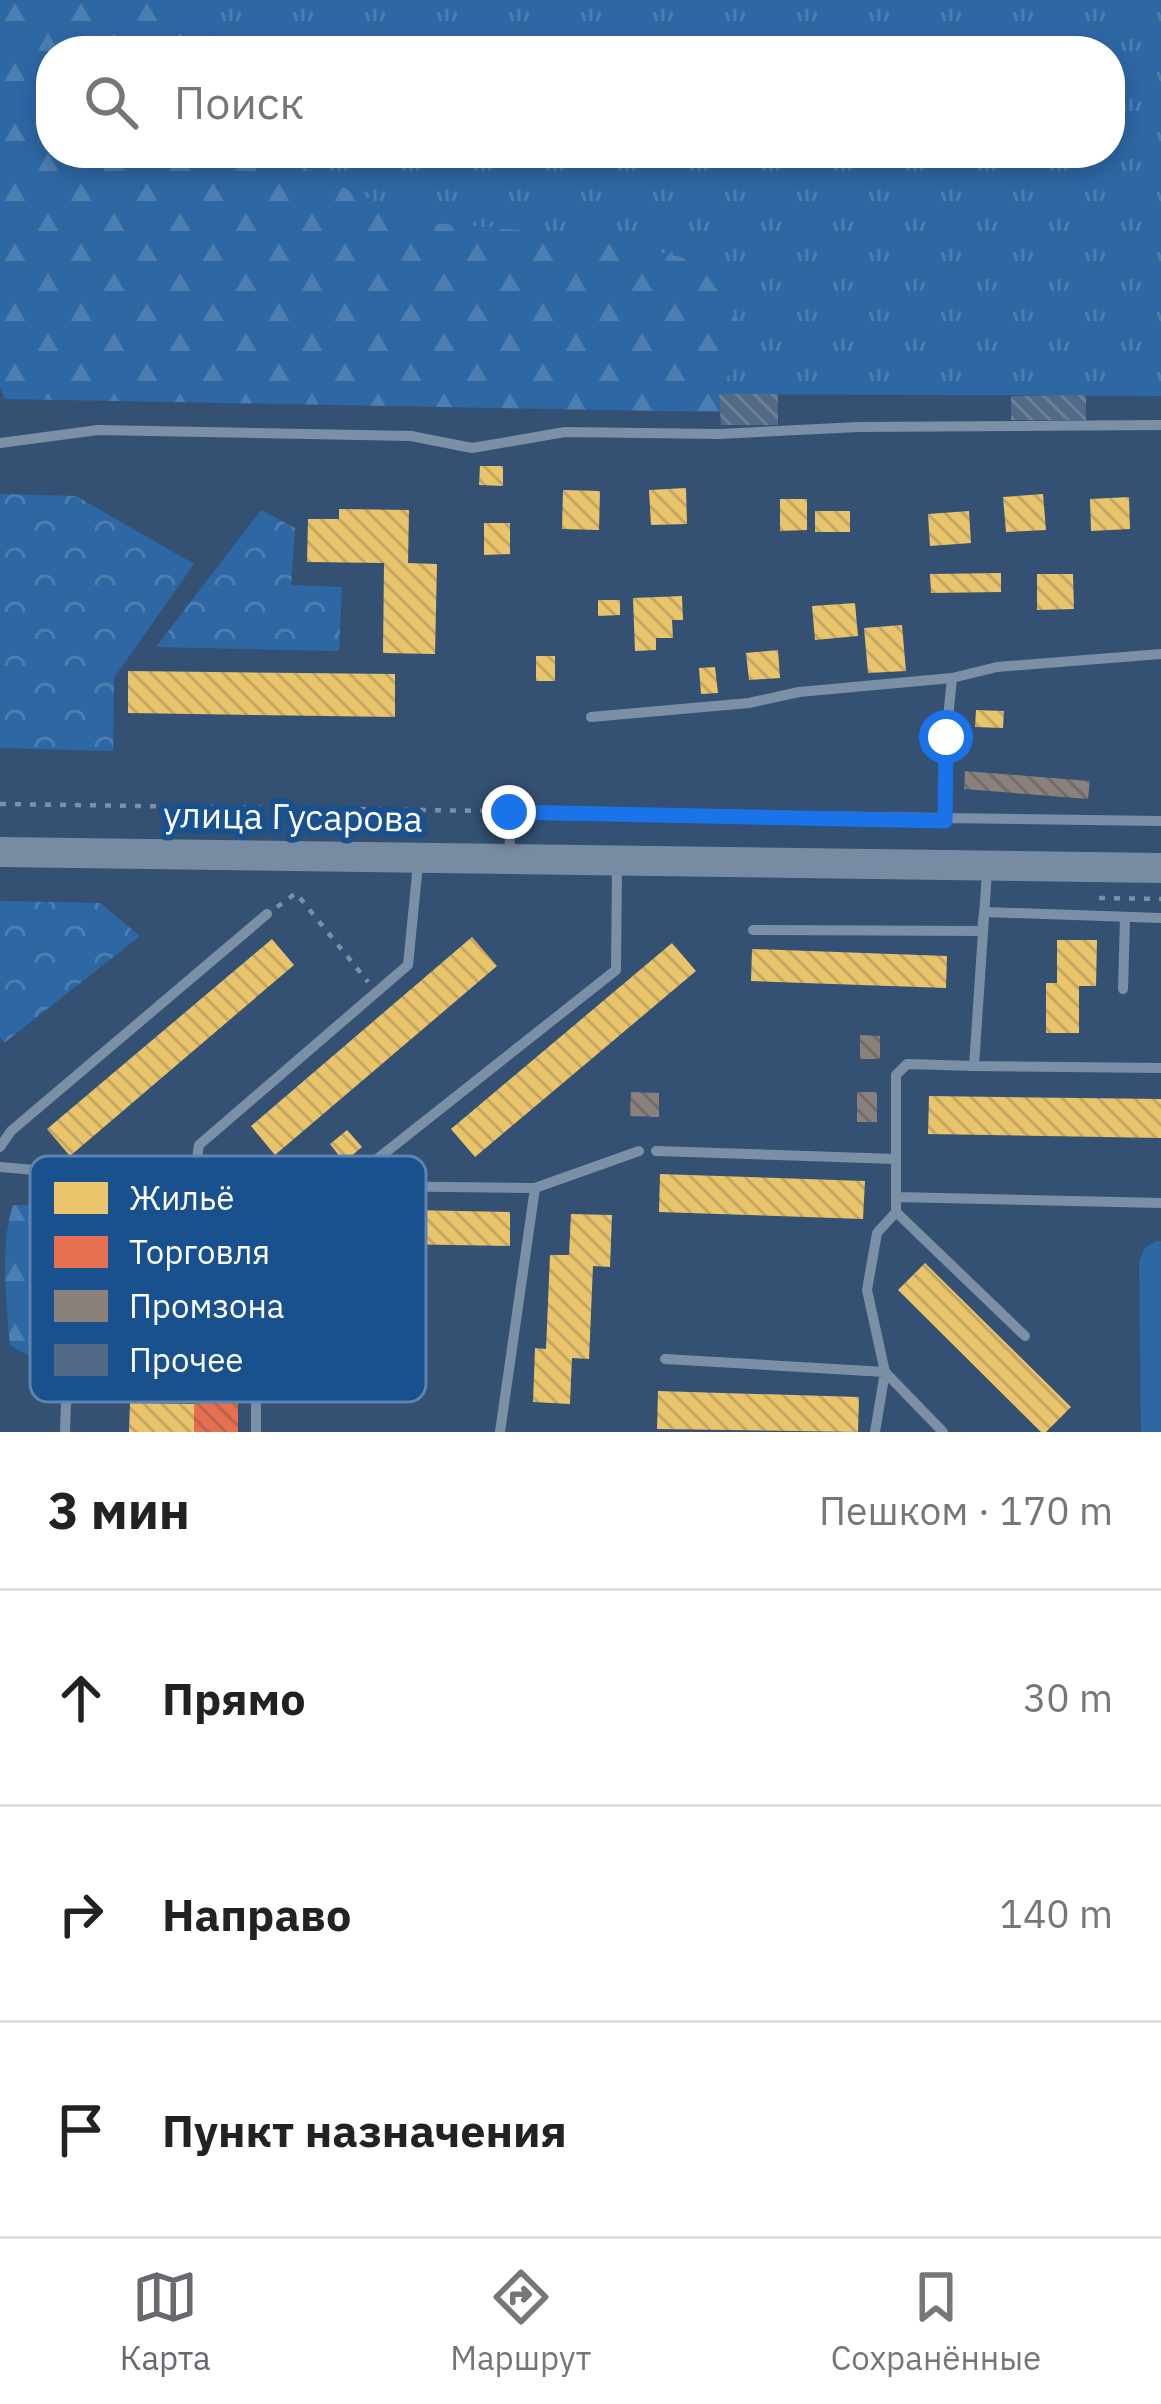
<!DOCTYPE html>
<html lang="ru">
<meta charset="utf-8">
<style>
body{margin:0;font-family:"IBM Plex Sans",sans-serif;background:#f2f2f2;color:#222}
.stop{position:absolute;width:36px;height:36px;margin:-27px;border:9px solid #1a73e8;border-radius:50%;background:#fff}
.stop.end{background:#1a73e8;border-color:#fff;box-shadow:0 3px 12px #0008}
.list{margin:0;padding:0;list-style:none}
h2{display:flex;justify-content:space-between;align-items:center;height:156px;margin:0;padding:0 48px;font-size:51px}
h2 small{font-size:39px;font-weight:400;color:#767676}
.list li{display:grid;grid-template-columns:78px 1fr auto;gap:36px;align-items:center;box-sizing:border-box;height:216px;padding:0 48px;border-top:3px solid #e0e0e0}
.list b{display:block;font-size:45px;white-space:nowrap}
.list em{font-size:39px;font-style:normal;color:#767676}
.icon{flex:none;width:66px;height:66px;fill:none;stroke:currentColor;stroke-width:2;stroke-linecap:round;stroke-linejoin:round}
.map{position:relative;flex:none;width:1161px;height:1432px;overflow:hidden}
.search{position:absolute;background:#fff;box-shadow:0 6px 18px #0003;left:36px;right:36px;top:36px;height:132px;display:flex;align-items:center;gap:30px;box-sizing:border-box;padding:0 42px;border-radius:48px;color:#767676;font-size:45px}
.sheet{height:804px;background:#fff}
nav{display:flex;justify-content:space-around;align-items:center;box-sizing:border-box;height:168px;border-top:3px solid #e0e0e0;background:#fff;font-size:33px;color:#767676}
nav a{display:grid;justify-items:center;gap:6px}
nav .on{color:#666a6f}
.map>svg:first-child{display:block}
</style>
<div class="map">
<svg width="1161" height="1432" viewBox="0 0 1161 1432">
<defs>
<pattern id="grass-tufts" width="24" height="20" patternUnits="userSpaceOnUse" patternTransform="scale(3)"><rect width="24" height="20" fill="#2d67a4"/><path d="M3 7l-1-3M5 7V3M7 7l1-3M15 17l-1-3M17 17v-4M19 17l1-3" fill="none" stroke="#4c7eb2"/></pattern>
<pattern id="forest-firs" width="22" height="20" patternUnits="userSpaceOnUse" patternTransform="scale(3)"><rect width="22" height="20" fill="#2d67a4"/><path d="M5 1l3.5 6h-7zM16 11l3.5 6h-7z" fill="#4c7eb2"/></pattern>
<pattern id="park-crowns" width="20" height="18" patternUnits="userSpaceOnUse" patternTransform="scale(3)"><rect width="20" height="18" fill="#2d67a4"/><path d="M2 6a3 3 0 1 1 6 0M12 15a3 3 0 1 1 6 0" fill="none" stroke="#4c7eb2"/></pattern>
<pattern id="homes-back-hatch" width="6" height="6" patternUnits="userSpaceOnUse" patternTransform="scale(3)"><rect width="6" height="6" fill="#e9c46a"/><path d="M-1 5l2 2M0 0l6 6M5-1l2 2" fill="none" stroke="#c2a662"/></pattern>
<pattern id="shops-back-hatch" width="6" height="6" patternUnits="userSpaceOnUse" patternTransform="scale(3)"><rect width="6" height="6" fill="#e76f51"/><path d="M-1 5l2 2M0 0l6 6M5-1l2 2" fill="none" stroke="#b86450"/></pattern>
<pattern id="industry-back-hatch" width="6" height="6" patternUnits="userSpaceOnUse" patternTransform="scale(3)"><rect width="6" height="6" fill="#8a817c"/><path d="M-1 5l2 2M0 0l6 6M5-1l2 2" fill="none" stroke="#716c69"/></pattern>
<pattern id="building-back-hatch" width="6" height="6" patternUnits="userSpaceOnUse" patternTransform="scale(3)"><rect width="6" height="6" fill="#526a85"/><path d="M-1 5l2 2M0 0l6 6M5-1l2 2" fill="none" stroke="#6c8097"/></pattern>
</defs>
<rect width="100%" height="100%" fill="#345173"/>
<!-- grass -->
<path fill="url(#grass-tufts)" d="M193,0h968v396l-442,-2 29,-61 -52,-73 -129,-26 -145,-12 -110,-48 -22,-21h820v-102h-893z"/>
<!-- forest -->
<path fill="url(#forest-firs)" d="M0,0h193l24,51h-166v102h239l22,21 110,48 145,12 129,26 52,73 -29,61 1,18 -715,-13 -5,-12z
M13,1205c23,0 113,-4 128,5 15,9 17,22 20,38 1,11 7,26 5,37 -11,62 -107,96 -156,60 -4,-44 -10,-102 3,-140z"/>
<!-- park -->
<path fill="url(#park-crowns)" d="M0,494l76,2 118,68 -80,114 -1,73 -113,-3z
M261,510l34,18 -4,57 51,2 -3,64 -183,-4z
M0,901l100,2 40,33 -136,107 -4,-6z"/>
<!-- garden -->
<path fill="#2d67a4" d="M1156,1241h5v191h-20l-2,-170 6,-14z"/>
<!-- homes -->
<path fill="url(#homes-back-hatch)" d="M480,466h23v20l-24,-1z
M686,488l1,36 -36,1 -2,-35z
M563,490l37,1 -1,39 -37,-1z
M1043,494l3,36 -40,2 -3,-35z
M1129,497l1,32 -39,2 -1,-32z
M780,499h27v31l-27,1z
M339,509l70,1 -1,53 29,1 -2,90 -52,-1 1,-90 -77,-1 1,-43h31z
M815,511h35v21h-35z
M969,511l2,32 -41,3 -2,-32z
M484,523h26v31l-26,1z
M1001,573v19l-70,1 -1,-19z
M1037,574h36l1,35 -37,1z
M682,596l1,24h-11l1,18h-17v12l-21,1 -2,-53z
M598,600h22v15l-22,1z
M855,603l3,33 -43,4 -3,-34z
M902,625l4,46 -38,2 -4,-45z
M778,650l2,28 -31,2 -3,-27z
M536,656h19v25h-19z
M715,667l3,26 -17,1 -2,-26z
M128,671l267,3v43l-267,-4z
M976,710l28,1 -1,17 -28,-1z
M472,937l25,29 -222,189 -24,-29z
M272,939l22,26 -224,191 -23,-27z
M1057,940h40l-1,46h-17v47h-33v-50h11z
M672,943l24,28 -221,186 -24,-28z
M752,949l195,7 -1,32 -195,-7z
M929,1096l232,3v39l-233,-4z
M347,1130l15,17 -18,15 -14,-18z
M660,1174l205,7 -2,38 -204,-7z
M221,1206l289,6v34l-290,-5z
M571,1214l41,1 -2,52 -17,-1 -4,93 -17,-1 -2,46 -37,-2 2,-54 11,1 4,-94h19z
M925,1263l146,144 -25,25h-5l-143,-142z
M658,1391l201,6 -1,35 -201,-3z
M130,1403l64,1v28h-65z"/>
<!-- shops -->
<path fill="url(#shops-back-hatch)" d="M194,1398l44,1v33h-44z"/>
<!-- industry -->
<path fill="url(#industry-back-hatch)" d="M965,771l125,10 -2,18 -124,-10z
M860,1035l20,1v23h-20z
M631,1092l28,1v24l-29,-1z
M857,1092h20v30h-20z"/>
<!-- building -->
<path fill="url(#building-back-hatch)" d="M719,394h59v31h-57z
M1086,395v25h-75v-24z"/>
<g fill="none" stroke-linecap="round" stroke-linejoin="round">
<!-- path -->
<path stroke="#7b90a6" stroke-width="4.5" stroke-dasharray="6 9" stroke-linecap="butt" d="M0,804l492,7
M1099,898l62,1
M277,907l19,-14 72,89
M176,1371l10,-151"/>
<!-- lane -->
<path stroke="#7b90a6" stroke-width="10" d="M0,443l98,-13 313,6 61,12 93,-16 154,2 140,-7 302,-2
M591,717l158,-14 50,-11 153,-14 45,-11 164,-13
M945,821l1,-84 6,-59
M510,855l-1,-43 652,9
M753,930l229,1 2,-19 177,6
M1123,989l2,-71
M974,1066l187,2
M0,1147l11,-16 256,-217
M656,1151l240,8
M0,1167l193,17 342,4 -35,244
M193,1184l6,-39 209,-180 10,-101
M343,1186l273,-216 1,-104
M535,1188l104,-37
M896,1197l265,6
M896,1212l129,124
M665,1359l220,13 58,60
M65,1432l1,-31 25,-16 156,-2 9,12v37
M875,1432l10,-60 -18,-82 10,-57 19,-21v-137l11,-11 67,2 13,-194"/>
<!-- secondary -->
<path stroke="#778ca3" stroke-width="30" d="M0,852l1161,16"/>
</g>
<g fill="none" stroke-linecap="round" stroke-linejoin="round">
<!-- route -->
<path stroke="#1a73e8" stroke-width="15" d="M509,812l436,9 1,-84"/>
</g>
<g text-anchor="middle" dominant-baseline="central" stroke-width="12" stroke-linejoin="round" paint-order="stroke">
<!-- street labels -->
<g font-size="36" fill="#fff" stroke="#19508e">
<text transform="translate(293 816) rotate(1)">улица Гусарова</text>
</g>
</g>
<!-- legend -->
<rect x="30" y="1156" width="396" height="246" rx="18" fill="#19508e" stroke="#5e84b0" stroke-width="3"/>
<rect x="54" y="1182" width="54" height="32" fill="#e9c46a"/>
<rect x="54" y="1236" width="54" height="32" fill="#e76f51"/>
<rect x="54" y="1290" width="54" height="32" fill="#8a817c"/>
<rect x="54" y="1344" width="54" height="32" fill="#526a85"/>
<g font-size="33" fill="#fff">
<text x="129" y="1210">Жильё</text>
<text x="129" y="1264">Торговля</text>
<text x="129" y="1318">Промзона</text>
<text x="129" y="1372">Прочее</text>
</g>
</svg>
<div class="stop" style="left:946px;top:737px"></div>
<div class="stop end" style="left:509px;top:812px"></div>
<div class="search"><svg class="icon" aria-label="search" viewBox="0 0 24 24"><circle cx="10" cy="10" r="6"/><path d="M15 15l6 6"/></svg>Поиск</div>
</div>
<section class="sheet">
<h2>3 мин<small>Пешком · 170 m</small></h2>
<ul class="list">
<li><svg class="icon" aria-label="ahead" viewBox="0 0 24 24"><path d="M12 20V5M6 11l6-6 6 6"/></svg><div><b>Прямо</b></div><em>30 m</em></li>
<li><svg class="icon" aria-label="right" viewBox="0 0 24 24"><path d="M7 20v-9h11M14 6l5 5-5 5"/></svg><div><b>Направо</b></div><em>140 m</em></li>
<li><svg class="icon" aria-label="arrive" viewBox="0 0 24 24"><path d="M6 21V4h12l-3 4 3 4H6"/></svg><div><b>Пункт назначения</b></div></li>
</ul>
</section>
<nav>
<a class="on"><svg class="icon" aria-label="map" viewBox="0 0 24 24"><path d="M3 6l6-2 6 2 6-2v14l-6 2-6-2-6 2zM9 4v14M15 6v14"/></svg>Карта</a>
<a><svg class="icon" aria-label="directions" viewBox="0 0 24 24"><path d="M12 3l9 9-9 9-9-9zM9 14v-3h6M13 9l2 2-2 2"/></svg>Маршрут</a>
<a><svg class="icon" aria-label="saved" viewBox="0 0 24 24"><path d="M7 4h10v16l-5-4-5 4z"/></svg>Сохранённые</a>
</nav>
